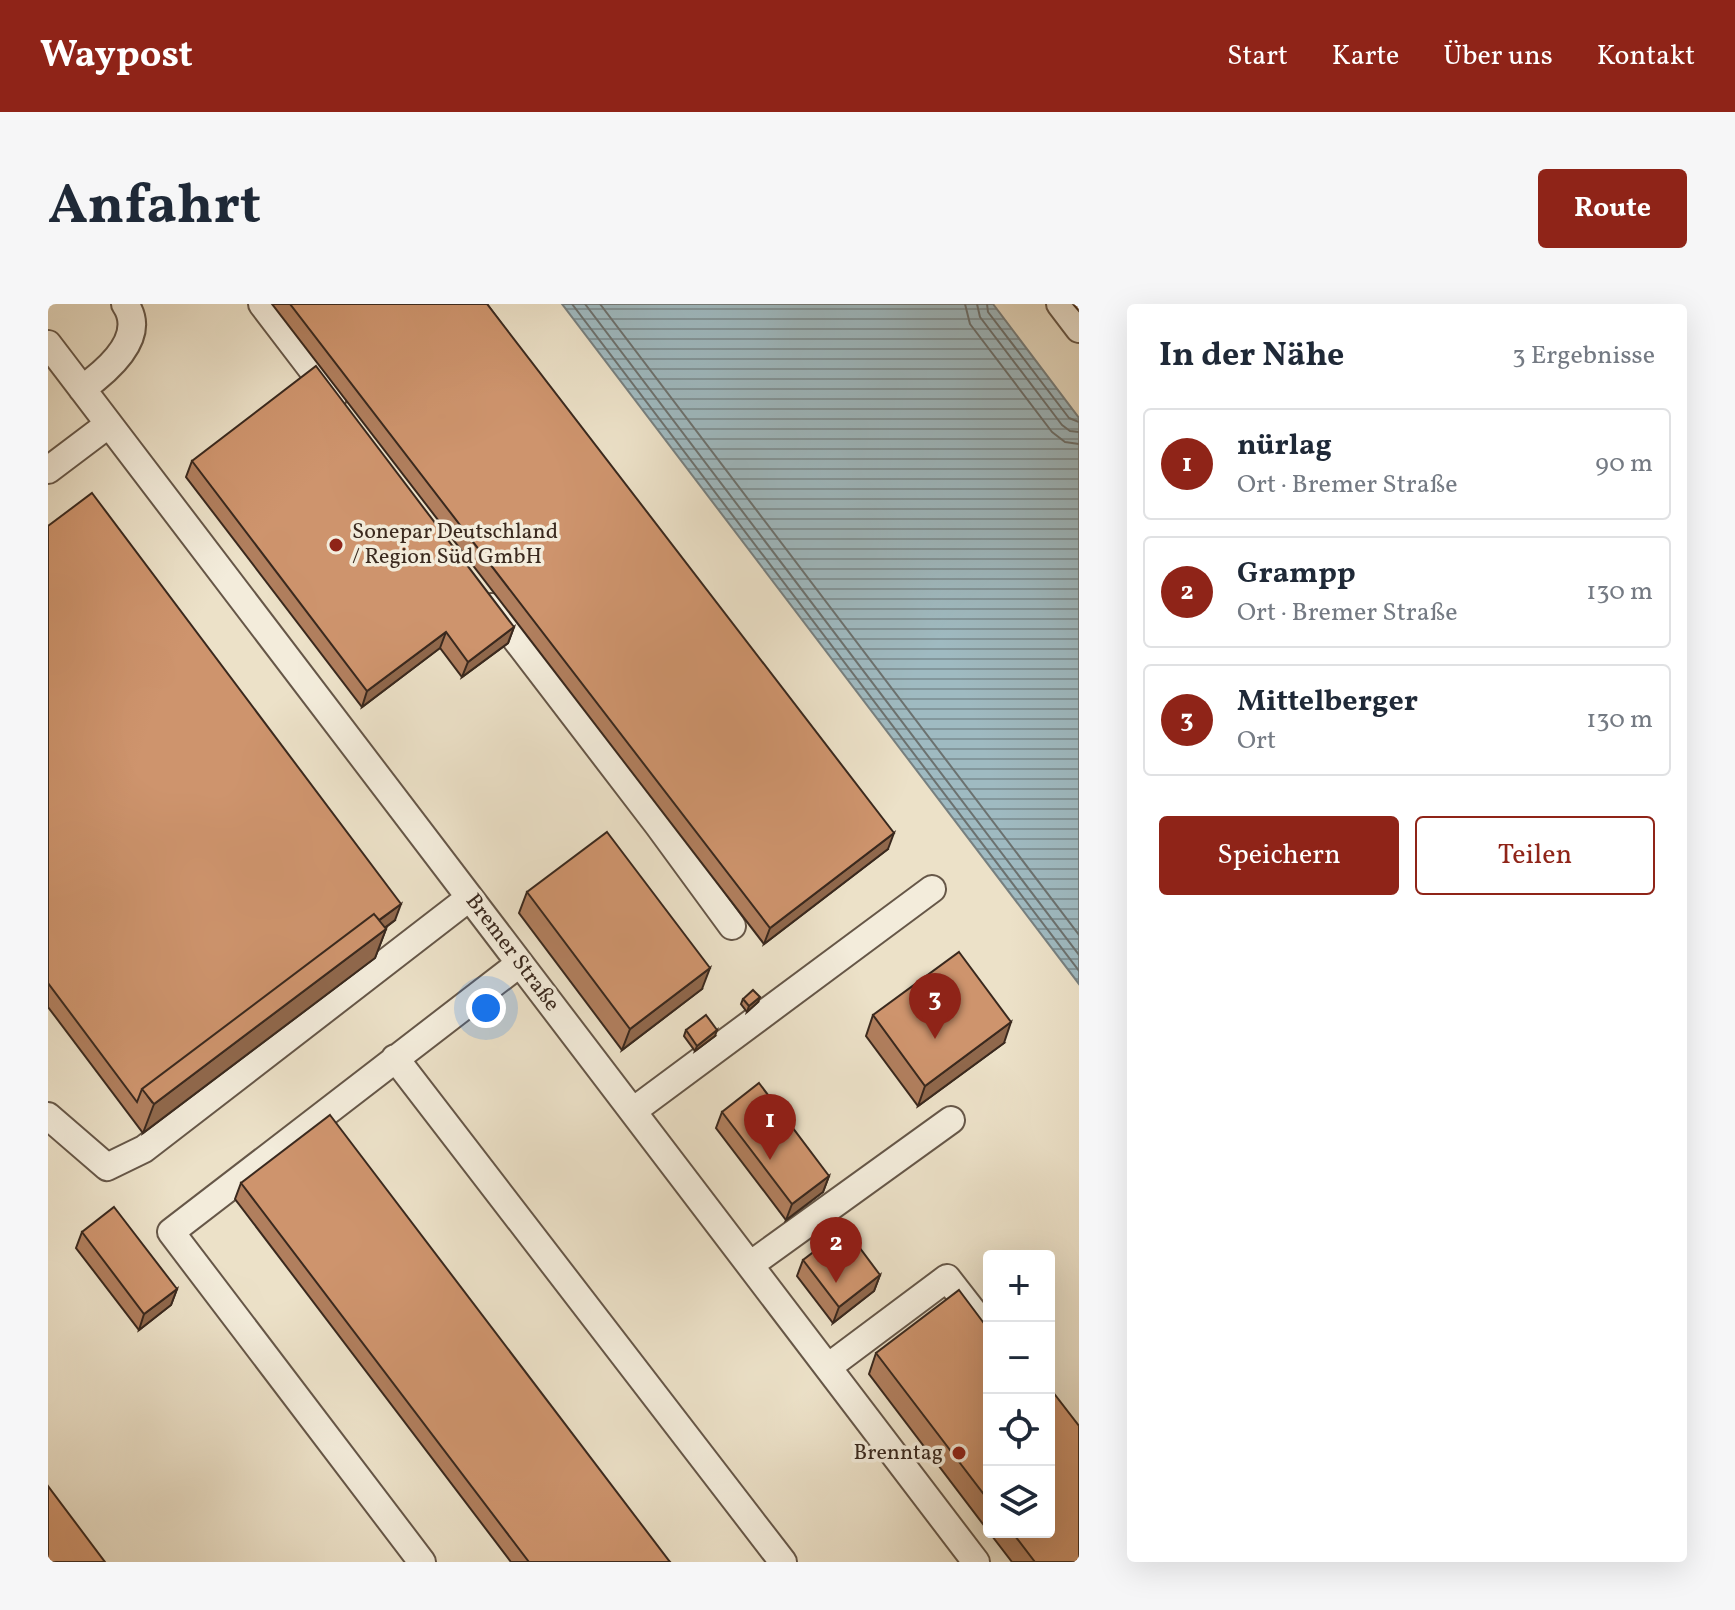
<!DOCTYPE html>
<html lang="de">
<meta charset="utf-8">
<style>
body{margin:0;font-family:Vollkorn,serif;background:#f6f6f7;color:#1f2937}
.controls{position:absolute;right:24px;bottom:24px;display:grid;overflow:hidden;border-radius:8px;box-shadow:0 8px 32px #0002}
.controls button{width:72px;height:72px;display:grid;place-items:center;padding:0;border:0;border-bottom:2px solid #e0e1e3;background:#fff;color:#1f2937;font:40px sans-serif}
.you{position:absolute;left:438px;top:704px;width:28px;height:28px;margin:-20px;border:6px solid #fff;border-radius:50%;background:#1a73e8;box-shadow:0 0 0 12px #1a73e833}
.badge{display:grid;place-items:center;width:52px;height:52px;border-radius:50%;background:#8f2418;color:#fff;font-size:26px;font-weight:700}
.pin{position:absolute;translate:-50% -66px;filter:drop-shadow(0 2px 4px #0008)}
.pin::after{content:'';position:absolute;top:42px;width:28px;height:24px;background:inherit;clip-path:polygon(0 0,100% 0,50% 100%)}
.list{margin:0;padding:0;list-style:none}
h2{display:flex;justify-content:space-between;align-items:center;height:104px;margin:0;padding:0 32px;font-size:34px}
h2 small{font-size:26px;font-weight:400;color:#747a83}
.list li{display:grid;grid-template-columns:52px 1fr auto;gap:24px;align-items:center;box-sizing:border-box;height:112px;margin:0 16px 16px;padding:0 16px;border:2px solid #e0e1e3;border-radius:8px}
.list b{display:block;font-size:30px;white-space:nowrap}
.list p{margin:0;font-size:26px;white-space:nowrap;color:#747a83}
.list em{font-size:26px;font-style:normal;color:#747a83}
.actions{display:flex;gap:16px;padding:24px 32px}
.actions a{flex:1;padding:18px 0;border:2px solid #8f2418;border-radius:8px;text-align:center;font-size:28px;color:#8f2418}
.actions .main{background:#8f2418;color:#fff}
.icon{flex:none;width:44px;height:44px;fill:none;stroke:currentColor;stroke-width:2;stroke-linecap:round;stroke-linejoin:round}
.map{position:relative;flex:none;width:1031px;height:1258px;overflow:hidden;border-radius:8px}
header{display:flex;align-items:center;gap:48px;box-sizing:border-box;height:112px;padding:0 40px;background:#8f2418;color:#fff}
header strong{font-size:38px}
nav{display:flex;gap:44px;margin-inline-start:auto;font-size:28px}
.intro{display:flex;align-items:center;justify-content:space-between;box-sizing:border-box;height:192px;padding:0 48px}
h1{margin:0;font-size:56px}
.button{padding:20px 36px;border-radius:8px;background:#8f2418;color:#fff;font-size:28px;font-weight:700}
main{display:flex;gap:48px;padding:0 48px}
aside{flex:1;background:#fff;border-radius:8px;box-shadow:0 8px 32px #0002}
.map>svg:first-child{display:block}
</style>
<header>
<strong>Waypost</strong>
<nav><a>Start</a><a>Karte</a><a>Über uns</a><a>Kontakt</a></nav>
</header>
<div class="intro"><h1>Anfahrt</h1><a class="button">Route</a></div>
<main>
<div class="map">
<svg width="1031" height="1258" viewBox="0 0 1031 1258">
<defs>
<pattern id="water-rules" width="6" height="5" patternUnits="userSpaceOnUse" patternTransform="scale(2)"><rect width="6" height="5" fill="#9fbac1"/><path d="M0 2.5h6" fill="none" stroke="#83979c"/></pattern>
</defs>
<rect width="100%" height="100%" fill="#ece1c8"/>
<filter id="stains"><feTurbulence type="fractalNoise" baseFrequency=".0025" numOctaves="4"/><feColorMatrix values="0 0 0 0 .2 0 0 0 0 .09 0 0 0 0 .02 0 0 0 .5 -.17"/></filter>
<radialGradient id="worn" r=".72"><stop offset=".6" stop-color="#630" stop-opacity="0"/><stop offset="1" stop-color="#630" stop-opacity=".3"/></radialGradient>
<!-- water -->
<path fill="url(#water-rules)" stroke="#778080" stroke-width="2" d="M514,0h431l86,114v566z"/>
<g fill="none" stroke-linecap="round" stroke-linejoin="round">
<!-- shore -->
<path stroke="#6c7270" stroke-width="2" d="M524,0l507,667
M537,0l494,651
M552,0l479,631
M917,0l5,20 82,108 13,10 14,2
M929,0l3,13 82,108 8,6 9,1
M939,0l1,8 81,106 10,4"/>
<!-- minor casing -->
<g stroke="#665748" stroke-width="30">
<path id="minor" d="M214,0l71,93
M1012,0l19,25
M0,40l928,1218
M34,85c25,-18 66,-52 43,-85
M0,166l61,-46
M443,303l167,218 74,101
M347,754l388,504
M585,807l299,-222
M0,812l59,51 37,-18 325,-251
M702,961l201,-145
M780,1063l119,-89 42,54
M374,1258l-251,-330 348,-268"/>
</g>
<!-- minor -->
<use href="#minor" stroke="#f3ecdb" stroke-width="26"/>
</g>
<!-- wall -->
<path fill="#b17f5e" stroke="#3a291e" stroke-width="2" d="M224,0h215l401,545 -124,95z
M1025,0h6v7z
M144,157l322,166 -6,16 -46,34 -22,-29 -78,59 -176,-230z
M0,222l347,394 -10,8 1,1 -11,29 -232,175 -95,-126z
M479,588l175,97 -80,61 -103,-137z
M695,695l15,3 -11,10 -6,-8z
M825,711l131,28 -86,63 -52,-70z
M638,726l29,6 -20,15 -11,-15z
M674,808l107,64 -6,16 -37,28 -70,-92z
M193,879l429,379h-159l-276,-363z
M34,928l95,57 -6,16 -32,25 -63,-82z
M755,956l77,15 -6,16 -41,32 -36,-47z
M941,1026v202l-120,-158 7,-21z
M941,1228h60l30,30h-67z"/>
<!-- shaded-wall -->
<path fill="#90684c" stroke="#3a291e" stroke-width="2" d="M466,323l-6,16 -46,34 6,-15z
M398,328l-6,16 -78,59 5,-16z
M846,529l-6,16 -124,95 6,-16z
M353,600l-6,16 -243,182 -5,-7z
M338,625l-11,29 -232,175 11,-29z
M662,664l-8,21 -80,61 8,-21z
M712,693l-2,5 -11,10 2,-6z
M963,718l-7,21 -86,63 7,-20z
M669,726l-2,6 -20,15 2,-5z
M781,872l-6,16 -37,28 6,-16z
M832,971l-6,16 -41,32 6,-16z
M129,985l-6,16 -32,25 5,-16z"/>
<!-- building -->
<path fill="#ce946d" stroke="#3a291e" stroke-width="2" d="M242,0h197l407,529 -124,95z
M268,62l198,261 -46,35 -22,-30 -79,59 -175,-230z
M44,189l309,411 -22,16 -5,-6 -232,175 -5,13 -89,-119v-457z
M559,528l103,136 -80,61 -103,-137z
M326,610l12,15 -232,175 -12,-15z
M911,648l52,70 -86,64 -52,-71z
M705,686l7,7 -11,9 -6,-7z
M658,711l11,15 -20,16 -11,-16z
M711,779l70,93 -37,28 -70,-92z
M282,811l340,447h-141l-288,-379z
M66,903l63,82 -33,25 -62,-82z
M797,924l35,47 -41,32 -36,-47z
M911,986l30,40v171l-113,-148z
M1001,1083l30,39v136h-44l-23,-30h37z
M0,1182l57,76h-57z"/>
<!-- markers -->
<g fill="#8f2418" stroke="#f3ecdb" stroke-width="3">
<circle cx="288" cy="241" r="8"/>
<circle cx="911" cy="1149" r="8"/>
</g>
<g text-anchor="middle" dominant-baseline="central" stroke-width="7" stroke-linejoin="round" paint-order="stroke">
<!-- poi labels -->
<g font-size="22" fill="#3a291e" stroke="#f3ecdb" text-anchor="start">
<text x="304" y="228">Sonepar Deutschland<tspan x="304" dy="25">/ Region Süd GmbH</tspan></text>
<text x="895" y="1149" text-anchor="end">Brenntag</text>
</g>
<!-- street labels -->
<g font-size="22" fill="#3a291e" stroke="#f3ecdb">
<text transform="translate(464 649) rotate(53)">Bremer Straße</text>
</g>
</g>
<rect width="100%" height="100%" filter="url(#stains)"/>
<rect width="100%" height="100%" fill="url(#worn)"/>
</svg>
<div class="controls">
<button>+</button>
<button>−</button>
<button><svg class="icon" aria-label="locate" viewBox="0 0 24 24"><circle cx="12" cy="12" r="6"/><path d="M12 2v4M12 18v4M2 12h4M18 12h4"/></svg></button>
<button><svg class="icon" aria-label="layers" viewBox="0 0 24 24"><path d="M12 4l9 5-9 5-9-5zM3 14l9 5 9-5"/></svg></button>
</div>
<div class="you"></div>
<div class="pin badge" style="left:722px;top:856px">1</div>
<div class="pin badge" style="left:788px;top:979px">2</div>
<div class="pin badge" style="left:887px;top:735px">3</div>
</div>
<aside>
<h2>In der Nähe<small>3 Ergebnisse</small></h2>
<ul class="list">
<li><span class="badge">1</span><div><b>nürlag</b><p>Ort · Bremer Straße</p></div><em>90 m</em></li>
<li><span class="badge">2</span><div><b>Grampp</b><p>Ort · Bremer Straße</p></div><em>130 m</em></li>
<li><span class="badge">3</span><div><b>Mittelberger</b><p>Ort</p></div><em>130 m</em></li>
</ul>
<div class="actions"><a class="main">Speichern</a><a>Teilen</a></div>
</aside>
</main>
